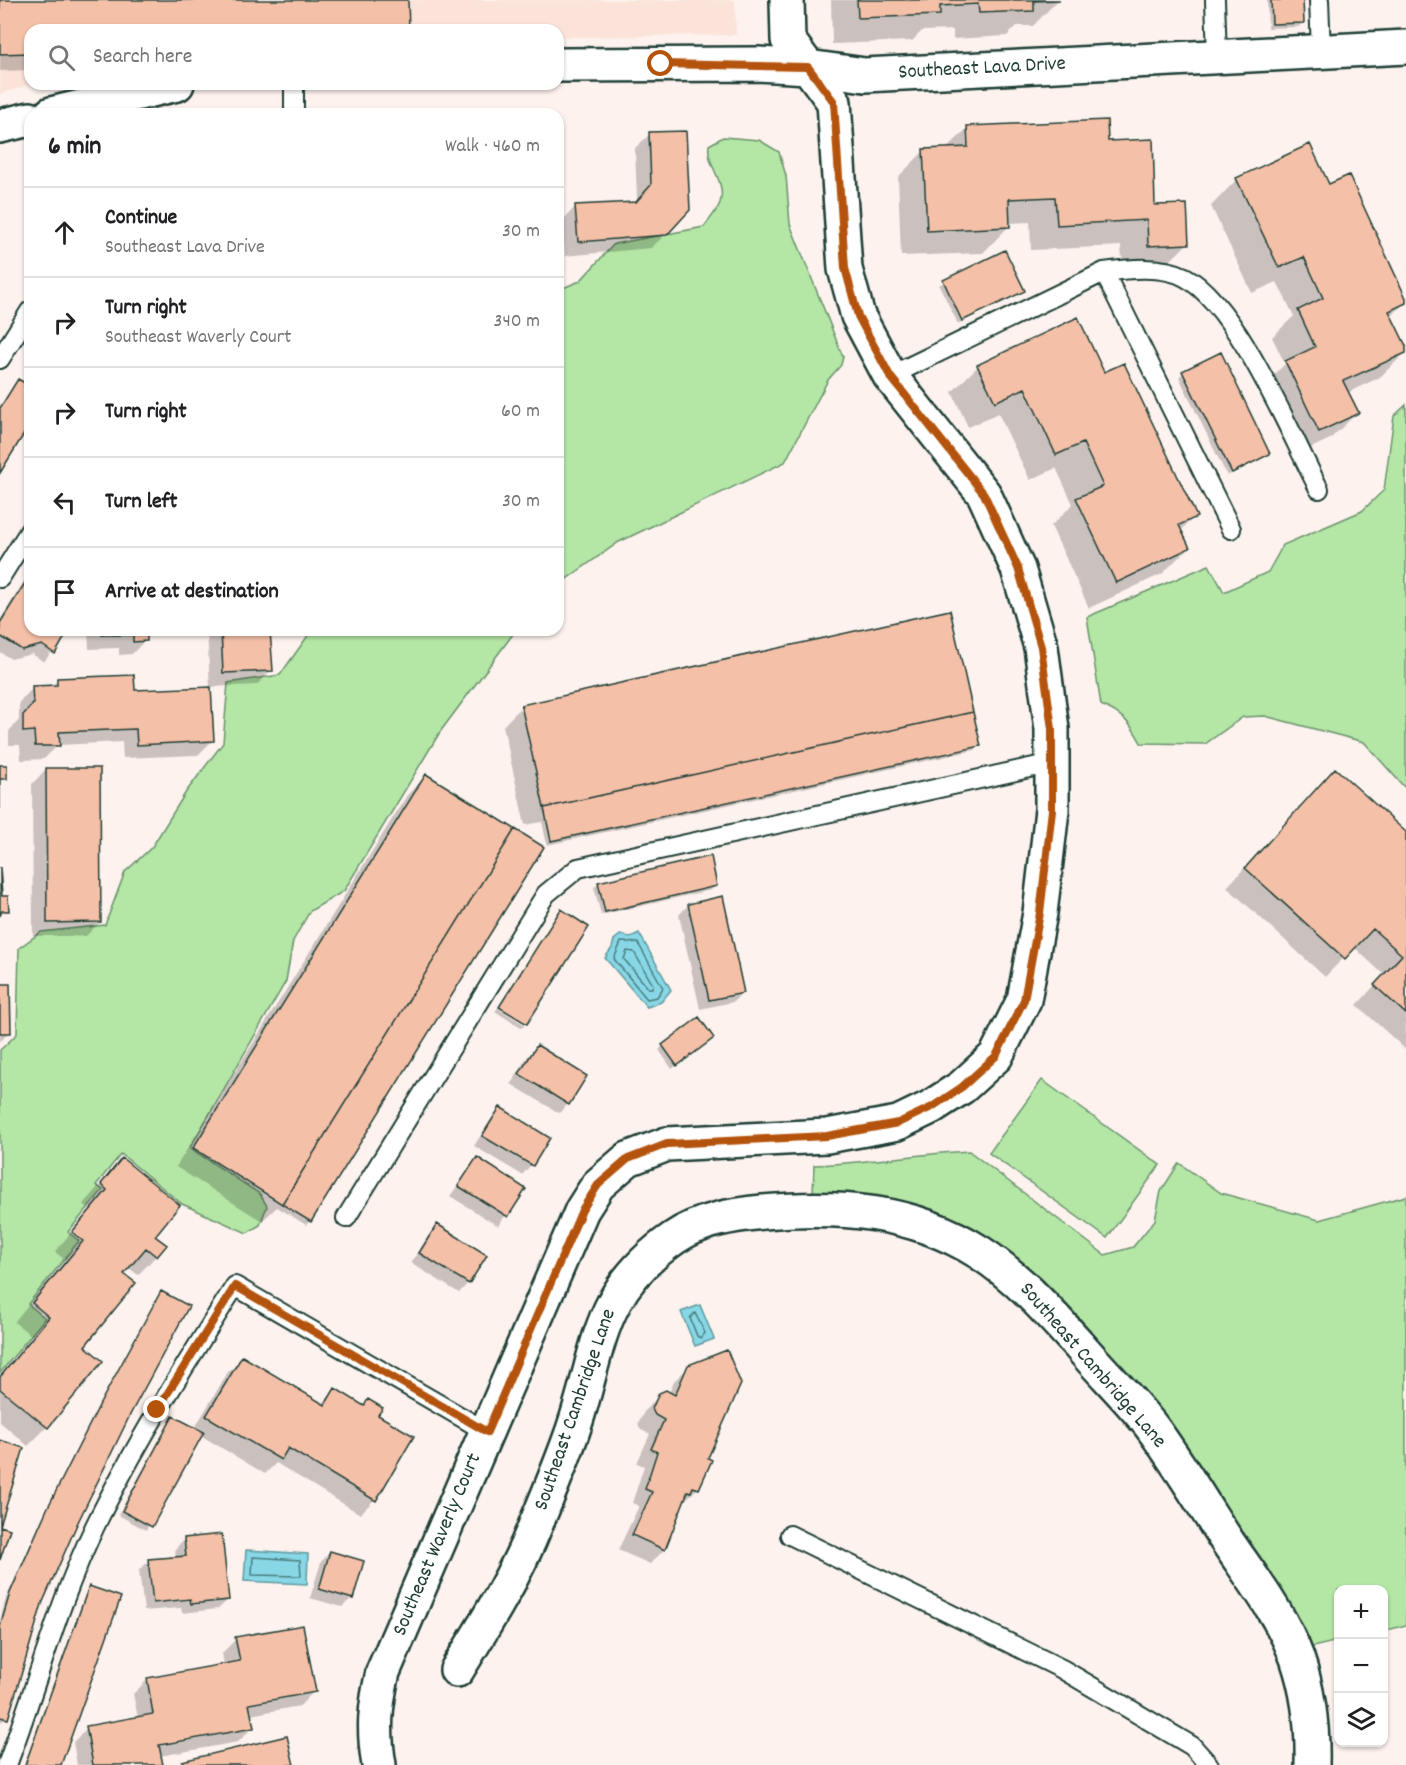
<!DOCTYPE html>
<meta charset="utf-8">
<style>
body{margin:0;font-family:Dekko,sans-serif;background:#f2f2f2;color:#202124}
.controls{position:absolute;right:18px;bottom:18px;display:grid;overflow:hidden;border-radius:12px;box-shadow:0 2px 4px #0004}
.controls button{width:54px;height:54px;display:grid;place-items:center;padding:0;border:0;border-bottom:2px solid #e0e0e0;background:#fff;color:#202124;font:30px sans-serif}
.stop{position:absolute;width:18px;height:18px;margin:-14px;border:4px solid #b45309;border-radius:50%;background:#fff}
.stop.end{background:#b45309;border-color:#fff;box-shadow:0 2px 6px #0008}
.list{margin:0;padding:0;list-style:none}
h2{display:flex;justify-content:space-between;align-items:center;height:78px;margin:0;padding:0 24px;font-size:26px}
h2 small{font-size:20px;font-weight:400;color:#757577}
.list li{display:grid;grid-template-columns:39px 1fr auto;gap:18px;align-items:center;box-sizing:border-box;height:90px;padding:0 24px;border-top:2px solid #e0e0e0}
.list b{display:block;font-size:22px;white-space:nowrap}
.list p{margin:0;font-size:20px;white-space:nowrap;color:#757577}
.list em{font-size:20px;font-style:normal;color:#757577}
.icon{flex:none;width:33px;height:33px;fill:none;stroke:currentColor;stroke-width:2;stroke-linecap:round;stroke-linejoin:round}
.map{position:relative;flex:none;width:1406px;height:1765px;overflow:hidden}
.search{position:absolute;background:#fff;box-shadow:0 2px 4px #0004;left:24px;top:24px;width:540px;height:66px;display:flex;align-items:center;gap:15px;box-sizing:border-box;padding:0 21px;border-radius:18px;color:#757577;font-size:22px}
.panel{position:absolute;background:#fff;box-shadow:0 2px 4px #0004;left:24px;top:108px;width:540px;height:528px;border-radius:18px}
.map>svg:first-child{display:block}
</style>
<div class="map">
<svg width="1406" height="1765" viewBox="0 0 1406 1765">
<rect width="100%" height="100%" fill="#fdf2ee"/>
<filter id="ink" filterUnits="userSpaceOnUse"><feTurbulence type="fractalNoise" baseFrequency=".0167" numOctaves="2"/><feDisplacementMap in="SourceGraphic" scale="12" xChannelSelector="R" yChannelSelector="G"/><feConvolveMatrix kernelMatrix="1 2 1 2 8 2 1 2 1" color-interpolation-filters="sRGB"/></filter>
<g filter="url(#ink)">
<!-- built -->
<path fill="#fbe3d9" d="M0,0h735l1,35 -178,2v-7h-528v54h2l-32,10z"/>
<!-- green -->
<path fill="#b4e6a6" stroke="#6a926d" stroke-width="1.5" d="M723,137l36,3 20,12 7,24 4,48 53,133 -2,8 -13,15 -43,82 -166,80 -61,43v-295l22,-9 34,-37 90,-17c5,-7 13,-16 16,-24 7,-22 -14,-37 -11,-58z
M1406,405v384l-42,-47 -99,-26 -22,1 -38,27 -64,-1c-10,-20 -19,-29 -40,-38l-14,-88 122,-52 15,27 44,-20 15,-27 79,-34 22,-21 10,-74z
M312,630h204l-76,102 -96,159 -34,20 -17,30 -7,40 -96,167 70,46 7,12 -7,19 -13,8 -65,-29 -61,-50 -25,31 7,5 -35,42 11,9 -51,63 17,14 -45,55v-323l17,-16 2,-86 22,-16 64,-7 20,-53 27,-25 34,-55 37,-49 5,-60 52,-8z
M1042,1080l118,85 -53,73 -118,-85z
M969,1151l136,104 28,-8 22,-27 6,-29 18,-28 42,30 98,27 87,-24v429l-22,6v-41h-46v51l-29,7 -65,-114 -87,-117 -185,-186 -47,-23 -48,-11 -64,-2 1,-30c52,-2 103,-11 155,-14z"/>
<!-- water -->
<path fill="#88d7e6" stroke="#5e999f" stroke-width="1.5" d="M639,933l32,57 -10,12 -14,5 -42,-49 7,-10 2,-8 6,-5 11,2z
M700,1305l14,34 -19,7 -14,-34z
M246,1550l62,4 -1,30 -63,-3z"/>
<!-- shadow -->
<path fill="#0003" d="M0,0h406l2,30h-378v40l-30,1z
M831,0h227l-25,26h-16l-10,10 -54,3v-9l-31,1 -10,10 -80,3z
M1267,0h35l1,23 -5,4 -30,1z
M968,128l139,15 47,64 33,37 -26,26 -38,2 -2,-26 -90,4 -1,-28 -21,1v3l-26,27 -82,3 -3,-79 26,-26 21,-1z
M650,134l16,100 -15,14 -86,8 -3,-35 14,-15 59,-3 2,-3 -2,-52z
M1237,179l91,7 78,115 -15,16 15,35 -26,25 -33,16 10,20 -27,26 -38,18 -32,-68 25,-25 -13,-27 22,-21 -17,-34 -25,11 -41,-87z
M1004,252l19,38 -65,34 -19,-39z
M978,366l125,8 92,142 -15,15 8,17 -26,26 -73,34 -38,-82 22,-22 -17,-36 -26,12 -32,-67 -30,14 -16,-35z
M1183,373l86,81 -42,22 -48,-99z
M30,572v58h38l-24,32 -12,-8 -21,5 -11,-7v-32z
M88,630h63l1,3 -20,21 -13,1v-7l-30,1z
M207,630h62l2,40 -14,15 -47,2 2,54 -14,14 -75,3 -1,-16 -64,3 -14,14 -23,1 -1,-15h-11v-14l10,-11v-18l14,-14 17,-1 8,-7 75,12 77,-3z
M521,707l458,38 -4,5 -428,95 -5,-23 -17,3 -22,-99z
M46,769l54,153 -14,14h-53l-1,-152z
M426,776l-116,445 -4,4 -29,-18 -15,14 -86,-54 231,-372z
M1317,789l89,45v216l-49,-45 27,-30 -30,-28 -29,30 -98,-90z
M599,883l117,3 -5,4 -110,25 -7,-28z
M722,898l21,94 -10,10 -33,7 -21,-94 9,-10z
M561,911l-35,111 -27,-17z
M0,985l9,47 -9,10z
M498,1008l27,17 -4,3 -26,-17z
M708,1042l-36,27 -13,-19 4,-4z
M537,1047l31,57 -9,9 -48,-29 16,-27z
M500,1109l48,29 -17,27 -9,10 -48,-29 17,-27z
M477,1159l47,30 -26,37 -48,-30z
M122,1160l31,76 3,20 -18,19 -10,-8 -45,79 -36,81 -19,19 -28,-24v-47l32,-39 -18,-14 51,-62 -10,-8 35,-43 -7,-5z
M438,1226l30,57 -9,10 -48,-30 17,-27z
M161,1292l-31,120 -90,191 -34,116 -6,3v-102l6,-22 38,-83 55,-111z
M243,1358l78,47 14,-15 28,17 6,-6 7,14 -2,85 -14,14 -84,-51 -11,11 -65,-39 -54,95 -28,-15 51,-93 4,-4 21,11 34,-57z
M689,1367l17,92 -8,29 -15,14 -19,48 -14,14 -32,-14 21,-44 -7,-3 12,-37 -7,-3 13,-29 -9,-4 -3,-6 7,-14 15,-15 9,-2 5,-12z
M184,1539l44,61 -10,9 -36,4 -1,-5 -37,3 -5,-41 10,-9 27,-3 -1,-9z
M330,1552l22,46 -10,9 -32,-9 11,-36z
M90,1587l-31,178h-35l62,-173z
M236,1639l78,52 -14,15 -50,9 2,13 -14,14 -78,14 2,9h-85l-4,-23 14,-14 51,-10 -5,-24 15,-15 76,-14 -2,-12z"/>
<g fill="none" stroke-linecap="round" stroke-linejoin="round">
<!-- shore -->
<path stroke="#497b7b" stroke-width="1.5" d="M621,942l17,1 25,45 -6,9 -10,2 -33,-40z
M627,951l7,1 19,33 -1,3h-4l-24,-29z
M695,1313l10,20 -4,5 -4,-2 -7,-18z
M253,1557l47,3 1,16 -49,-1z"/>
</g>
<!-- building -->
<path fill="#f5c0a8" stroke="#1f3d34" stroke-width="1.5" d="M0,0h408l1,30h-379v23l-30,1z
M857,0h203l-26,1v10l-55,2 -1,-9 -38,2v9l-82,3z
M1271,0h32l1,23 -32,1z
M1107,120l1,21 45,-2 2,66 32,-1 2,40 -41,2 -1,-26 -90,5 -2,-28 -46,2 1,28 -83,4 -4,-82 45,-2 -1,-21z
M686,131l4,79 -23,25 -89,7 -3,-37 61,-3 15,-17 -2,-53z
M1310,144l19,40 20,-9 57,123v5l-17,8 17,35v7l-63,28 16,32 -40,19 -34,-71 30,-14 -17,-37 25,-12 -19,-41 -25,11 -43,-90z
M1005,250l20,41 -63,30 -19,-41z
M1078,317l26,55 20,-9 73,154 -18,8 11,23 -74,35 -40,-85 27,-12 -20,-43 -27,12 -31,-67 -30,14 -18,-37z
M1221,352l49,102 -38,19 -50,-102z
M18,379l12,7v38l-30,49v-65z
M30,575v55h39l-14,24 -13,-9 -20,5 -22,-14v-13z
M950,610l23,102 -429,96 -23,-103z
M102,630h51v4h-6v7l-14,1v-7h-31z
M221,630h49l3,41 -50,2z
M134,675l1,15 76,-3 3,54 -77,4 -1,-16 -77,3 1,14h-25l-1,-15 -11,1v-17l10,-11 -1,-18 25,-1v-7z
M973,712l8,34 -430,95 -7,-33z
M0,765h7v14h-7v30z
M46,768h54l1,154 -54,1z
M1335,768l71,64v182l-32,-29 28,-30 -29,-26 -28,30 -100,-91z
M426,774l89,55 -233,375 -89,-56z
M515,829l29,18 -233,375 -29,-18z
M711,856l6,30 -112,26 -7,-30z
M0,867l2,29h6l1,15h-7l-2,5z
M723,896l21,97 -35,7 -21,-96z
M561,909l28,18 -62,97 -28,-17z
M0,984h10l1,49h-11z
M699,1017l15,21 -37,28 -15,-21z
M537,1045l50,31 -18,29 -50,-31z
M500,1107l50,31 -17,28 -51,-30z
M477,1157l49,32 -18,28 -50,-31z
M122,1158l58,47 -25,31 12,9 -10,12 -11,-9 -22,26 12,9 -51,63 18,15 -55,67 -48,-39v-12l49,-60 -17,-14 51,-62 -11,-9 35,-42 -6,-6z
M437,1224l50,31 -18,29 -50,-31z
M161,1291l28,15 -58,107 -53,109 -36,82 -34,115 -8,-2v-90l10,-34 37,-84 56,-111z
M727,1350l14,34 -33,74 4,2 -13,29 -6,-2 -2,5 -3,-1 -23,59 -33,-15 20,-43 -7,-3 12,-37 -6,-3 13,-29 -9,-5 -3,-6 7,-16 7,-3 9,5 13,-30z
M242,1356l83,49 10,-17 29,18 4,-7 15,9 -5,7 36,21 -38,65 -88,-53 -7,12 -75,-44z
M173,1416l31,16 -52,95 -30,-16z
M0,1440l24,8 -24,78z
M0,1526l10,3 -10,31z
M222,1534l7,66 -38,4 -1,-5 -37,4 -5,-44 38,-3 -2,-18z
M330,1551l34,10 -11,38 -34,-10z
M89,1586l32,11 -60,168h-36z
M303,1625l13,67 -67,12 5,24 -95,17 4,20h-70l-7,-39 67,-12 -6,-36 93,-17 -5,-24z
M287,1736l7,29h-111l-1,-4z"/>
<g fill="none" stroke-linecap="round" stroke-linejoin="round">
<!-- lane casing -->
<g stroke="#1f3d34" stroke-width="22">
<path id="lane" d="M1215,0l2,56
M1319,0l2,51
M294,84v30
M1104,272l127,257
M0,359l30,-48
M890,376l214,-104c24,-3 58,-7 81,5 52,28 106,158 134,212
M0,578l30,-48
M346,1218l200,-324 32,-26 474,-105
M790,1535l272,134 130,77 17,19
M7,1765c30,-80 51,-162 88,-239 41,-84 91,-162 140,-240l252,146"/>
</g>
<!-- street casing -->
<g stroke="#1f3d34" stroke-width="38">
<path id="street" d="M808,67l57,8 541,-28
M457,1670c29,-47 59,-95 79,-146 13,-31 26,-62 37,-94 28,-82 22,-137 101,-192 26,-18 59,-23 89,-26 75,-7 150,-2 216,40 39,25 69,59 100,93 23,27 50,53 72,81 27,36 51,77 76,115 25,37 55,75 70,117 12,35 16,71 15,107
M379,1765c-6,-35 -4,-59 4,-93l199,-462 16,-25 30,-26 39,-15 160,-8 71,-13 33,-16 31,-20 34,-31 28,-56 16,-87 12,-103v-81l-11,-82 -23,-78 -34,-75 -94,-118 -32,-60 -13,-47 -11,-167 -46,-62 -1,-40"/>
</g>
<!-- secondary casing -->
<g stroke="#1f3d34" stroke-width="38">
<path id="secondary" d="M558,65l200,-1 50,3
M51,114l126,-30
M0,126l30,-7"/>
</g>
<!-- lane -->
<use href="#lane" stroke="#fff" stroke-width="18"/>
<!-- street -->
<use href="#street" stroke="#fff" stroke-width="33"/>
<!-- secondary -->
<use href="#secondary" stroke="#fff" stroke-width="33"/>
</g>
</g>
<g fill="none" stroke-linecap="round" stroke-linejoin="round" filter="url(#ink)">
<!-- route -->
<path stroke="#b45309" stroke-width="8" d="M157,1410l78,-124 252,146 95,-222 16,-25 30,-26 39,-15 160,-8 71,-13 34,-16 30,-20 34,-31 28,-56 16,-87 12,-103v-81l-11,-82 -23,-79 -34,-74 -94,-118 -32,-60 -13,-48 -11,-166 -26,-35 -147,-3"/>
</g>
<g text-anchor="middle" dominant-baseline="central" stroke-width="4.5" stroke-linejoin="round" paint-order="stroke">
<!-- street labels -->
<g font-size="21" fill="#1f3d34" stroke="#fff">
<text transform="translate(982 69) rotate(-3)">Southeast Lava Drive</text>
<text transform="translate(1092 1366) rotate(49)">Southeast Cambridge Lane</text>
<text transform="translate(576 1410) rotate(-71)">Southeast Cambridge Lane</text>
<text transform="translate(438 1545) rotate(-67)">Southeast Waverly Court</text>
</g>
</g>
</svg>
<div class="controls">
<button>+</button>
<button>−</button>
<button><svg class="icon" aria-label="layers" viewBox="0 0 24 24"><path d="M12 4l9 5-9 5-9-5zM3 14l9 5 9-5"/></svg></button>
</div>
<div class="stop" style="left:661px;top:64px"></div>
<div class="stop end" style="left:157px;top:1410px"></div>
<div class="search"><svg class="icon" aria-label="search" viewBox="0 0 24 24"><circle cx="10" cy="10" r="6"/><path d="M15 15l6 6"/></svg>Search here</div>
<section class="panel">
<h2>6 min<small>Walk · 460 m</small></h2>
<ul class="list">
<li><svg class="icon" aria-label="ahead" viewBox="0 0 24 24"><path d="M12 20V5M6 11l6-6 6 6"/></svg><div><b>Continue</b><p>Southeast Lava Drive</p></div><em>30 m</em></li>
<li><svg class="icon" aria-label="right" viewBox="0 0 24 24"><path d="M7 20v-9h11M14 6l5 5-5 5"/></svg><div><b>Turn right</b><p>Southeast Waverly Court</p></div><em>340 m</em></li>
<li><svg class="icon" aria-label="right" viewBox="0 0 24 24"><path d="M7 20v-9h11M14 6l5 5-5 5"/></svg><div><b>Turn right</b></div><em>60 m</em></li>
<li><svg class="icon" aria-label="left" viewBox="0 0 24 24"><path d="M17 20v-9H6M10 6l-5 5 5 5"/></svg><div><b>Turn left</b></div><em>30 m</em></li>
<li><svg class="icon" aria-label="arrive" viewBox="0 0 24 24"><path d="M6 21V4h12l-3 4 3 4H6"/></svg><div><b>Arrive at destination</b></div></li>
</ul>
</section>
</div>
